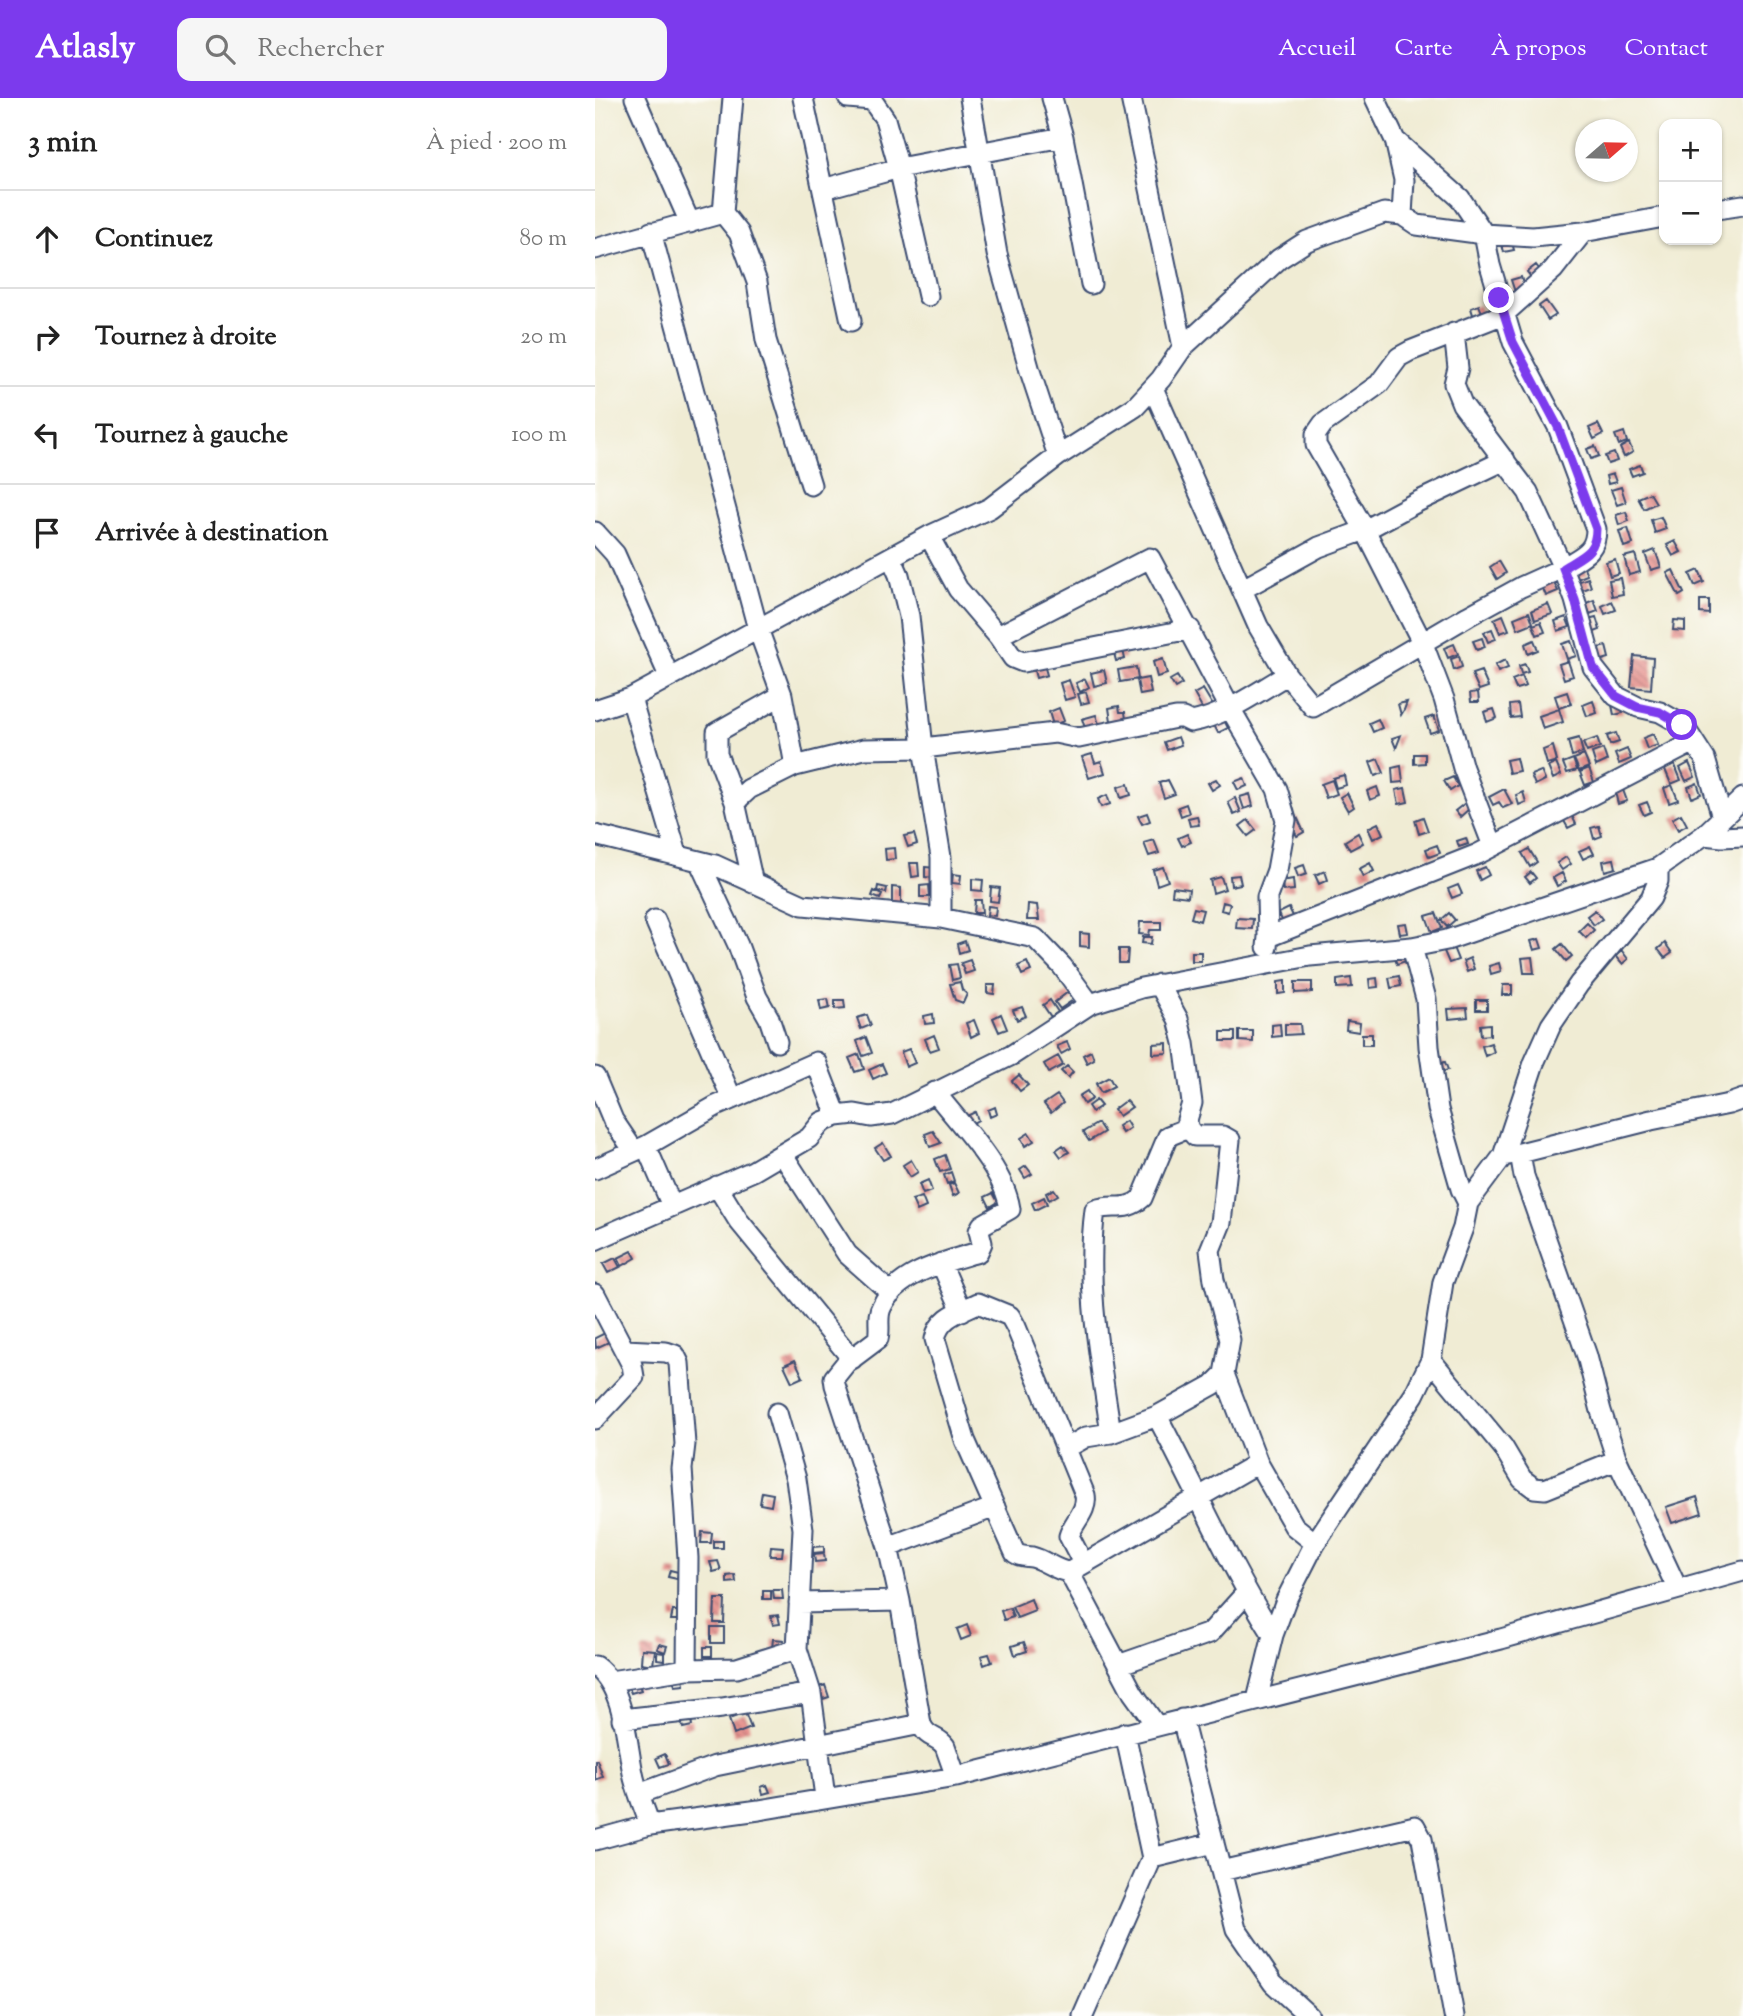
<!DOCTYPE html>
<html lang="fr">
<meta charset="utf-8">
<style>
body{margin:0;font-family:"Sorts Mill Goudy",serif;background:#f6f6f6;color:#222}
.controls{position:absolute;right:21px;top:21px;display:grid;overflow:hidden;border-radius:14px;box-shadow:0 2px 5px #0004}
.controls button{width:63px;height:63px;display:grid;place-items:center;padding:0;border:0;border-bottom:2px solid #e0e0e0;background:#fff;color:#222;font:35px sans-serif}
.compass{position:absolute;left:980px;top:21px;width:63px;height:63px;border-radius:50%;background:#fff;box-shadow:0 2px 5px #0004;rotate:70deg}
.stop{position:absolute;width:21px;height:21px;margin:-16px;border:5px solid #7c3aed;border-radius:50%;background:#fff}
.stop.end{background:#7c3aed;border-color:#fff;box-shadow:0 2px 7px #0008}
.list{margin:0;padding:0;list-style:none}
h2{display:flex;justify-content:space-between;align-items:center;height:91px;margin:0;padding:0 28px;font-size:30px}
h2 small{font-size:23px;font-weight:400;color:#767676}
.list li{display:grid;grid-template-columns:46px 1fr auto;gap:21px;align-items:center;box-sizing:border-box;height:98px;padding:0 28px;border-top:2px solid #e0e0e0}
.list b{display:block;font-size:26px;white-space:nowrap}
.list em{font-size:23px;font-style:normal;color:#767676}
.icon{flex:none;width:38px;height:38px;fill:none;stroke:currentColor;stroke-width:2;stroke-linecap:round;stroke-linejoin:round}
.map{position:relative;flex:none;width:1148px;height:1918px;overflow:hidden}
header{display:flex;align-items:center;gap:42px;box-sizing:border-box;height:98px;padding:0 35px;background:#7c3aed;color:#fff}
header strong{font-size:33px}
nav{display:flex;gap:38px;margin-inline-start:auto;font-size:24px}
.search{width:490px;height:63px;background:#f6f6f6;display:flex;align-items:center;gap:18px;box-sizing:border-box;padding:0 24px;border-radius:14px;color:#767676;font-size:26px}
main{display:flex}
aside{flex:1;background:#fff}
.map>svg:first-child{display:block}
</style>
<header>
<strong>Atlasly</strong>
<div class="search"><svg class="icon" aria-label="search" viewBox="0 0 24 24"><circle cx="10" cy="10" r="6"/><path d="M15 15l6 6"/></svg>Rechercher</div>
<nav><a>Accueil</a><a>Carte</a><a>À propos</a><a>Contact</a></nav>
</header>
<main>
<aside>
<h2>3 min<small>À pied · 200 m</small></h2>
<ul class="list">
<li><svg class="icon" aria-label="ahead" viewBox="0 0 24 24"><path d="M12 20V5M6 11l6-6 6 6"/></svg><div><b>Continuez</b></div><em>80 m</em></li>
<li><svg class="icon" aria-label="right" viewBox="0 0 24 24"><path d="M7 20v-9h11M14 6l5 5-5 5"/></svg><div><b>Tournez à droite</b></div><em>20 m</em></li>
<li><svg class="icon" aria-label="left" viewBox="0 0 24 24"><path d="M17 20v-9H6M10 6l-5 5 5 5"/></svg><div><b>Tournez à gauche</b></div><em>100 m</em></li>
<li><svg class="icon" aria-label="arrive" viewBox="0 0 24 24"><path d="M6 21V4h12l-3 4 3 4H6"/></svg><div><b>Arrivée à destination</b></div></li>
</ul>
</aside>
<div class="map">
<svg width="1148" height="1918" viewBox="0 0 1148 1918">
<defs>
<pattern id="building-back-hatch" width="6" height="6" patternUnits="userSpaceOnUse" patternTransform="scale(1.75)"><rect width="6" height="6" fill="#e6908c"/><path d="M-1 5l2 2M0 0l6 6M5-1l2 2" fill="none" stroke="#ba7676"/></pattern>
</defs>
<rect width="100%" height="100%" fill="#fdfcf7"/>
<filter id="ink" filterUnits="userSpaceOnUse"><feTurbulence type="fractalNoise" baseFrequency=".0143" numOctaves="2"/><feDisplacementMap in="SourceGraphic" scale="14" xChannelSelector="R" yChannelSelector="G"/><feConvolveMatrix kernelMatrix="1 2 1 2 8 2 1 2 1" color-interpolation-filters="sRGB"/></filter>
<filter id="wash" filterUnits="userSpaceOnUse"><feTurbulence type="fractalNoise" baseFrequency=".00686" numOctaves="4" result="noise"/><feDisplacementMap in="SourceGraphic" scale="28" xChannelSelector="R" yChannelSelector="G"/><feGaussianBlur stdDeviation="1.57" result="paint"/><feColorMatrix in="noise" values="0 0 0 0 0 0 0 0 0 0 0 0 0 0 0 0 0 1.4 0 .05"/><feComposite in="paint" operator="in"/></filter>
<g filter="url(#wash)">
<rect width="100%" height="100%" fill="#f0ecd4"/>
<g id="blocks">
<!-- building -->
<path fill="url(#building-back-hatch)" d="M916,141l3,11 -10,2 -3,-11z
M941,167l7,9 -9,7 -7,-9z
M926,179l4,12 -10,3 -4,-12z
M951,203l10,14 -8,5 -9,-14z
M884,207l4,10 -9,3 -3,-10z
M1003,326l5,10 -9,5 -5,-11z
M1029,334l3,10 -8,3 -4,-10z
M1034,345l4,9 -9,5 -4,-9z
M1000,348l4,10 -8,3 -4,-10z
M1019,355l3,8 -9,3 -3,-8z
M1045,367l3,7 -11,4 -3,-7z
M1018,376l3,8 -8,2 -2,-8z
M1026,389l5,15 -9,3 -6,-15z
M1055,395l6,10 -12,6 -6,-11z
M1031,414l3,9 -10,4 -3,-10z
M1066,419l5,12 -11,4 -4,-13z
M1033,430l5,16 -9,3 -5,-16z
M1080,443l6,11 -8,4 -6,-11z
M1060,452l6,17 -10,3 -6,-16z
M1040,456l5,18 -11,3 -5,-18z
M1020,461l4,14 -9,3 -4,-14z
M904,463l7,12 -9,6 -7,-12z
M988,467l4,10 -10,4 -4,-10z
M1078,472l11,23 -5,3 -12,-23z
M1104,472l5,12 -9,4 -5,-12z
M993,480l3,9 -11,4 -3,-9z
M1025,480l3,16 -11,2 -3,-16z
M957,481l6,12 -12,5 -5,-12z
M999,502l4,11 -8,3 -4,-11z
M1105,502h9v14l-9,-1z
M1017,503l4,9 -11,4 -3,-8z
M953,506l4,10 -17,6 -3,-10z
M934,514l4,11 -15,6 -4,-11z
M908,517l6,15 -9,3 -6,-14z
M971,519l4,10 -12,4 -3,-10z
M1001,519l4,13 -8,3 -4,-14z
M1079,522l11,1v10l-12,-1z
M946,524l4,10 -8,3 -4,-10z
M897,531l4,10 -8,3 -4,-10z
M887,540l3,9 -8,3 -4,-9z
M939,542l4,10 -10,4 -3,-10z
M976,543l5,15 -9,3 -5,-15z
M859,546l4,10 -10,4 -4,-10z
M1011,548l3,12 -10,3 -4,-12z
M528,552l2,9 -9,2 -2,-8z
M864,558l3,11 -8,3 -3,-11z
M1039,558l19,2 -2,31 -20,-2z
M568,561l4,15 -10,3 -4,-15z
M910,562l3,8 -10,4 -3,-7z
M448,563l4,14 -11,3 -4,-15z
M973,563l5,15 -9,3 -5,-15z
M930,566l3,8 -7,2 -2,-8z
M541,569l2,12 -18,3 -2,-12z
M509,572l3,13 -13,3 -3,-13z
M886,573l7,16 -9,3 -7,-16z
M582,578l5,8 -7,4 -5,-8z
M927,578l4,10 -10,3 -4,-9z
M553,580l3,15 -11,2 -3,-15z
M490,581l4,8 -9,5 -4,-9z
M474,582l6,17 -10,3 -5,-17z
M608,591l9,15 -9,6 -9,-16z
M491,594l3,10 -8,2 -3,-10z
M883,594l1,10h-8l-1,-9z
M972,594l4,12 -12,4 -4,-12z
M998,603l4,12 -10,3 -4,-11z
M812,604l-3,8 -3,5 -3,-11z
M1026,605l2,10 -9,2 -2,-10z
M923,606l2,13 -9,1 -1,-13z
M524,608l1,6h5l1,7 -15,2 -2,-13z
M464,610l5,13 -11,4 -4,-13z
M899,611l3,9 -10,4 -3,-10z
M964,611l4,13 -20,7 -4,-13z
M501,617l3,9 -14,4 -3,-9z
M627,618l6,12 -10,5 -6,-12z
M839,618l5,14 -9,3 -5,-14z
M783,621l4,9 -9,4 -4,-9z
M1021,635l3,9 -9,3 -3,-9z
M1058,636l5,11 -11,4 -4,-11z
M806,637l-5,13 -4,-10z
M583,639l3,8 -14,5 -3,-8z
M984,640l4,15 -11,3 -4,-15z
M1002,640l3,9 -13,5 -4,-9z
M958,648l4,15 -10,3 -4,-14z
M1008,651l4,12 -11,5 -4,-13z
M1032,651l4,10 -12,5 -4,-10z
M497,656l3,9 6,-2 4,12 -16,5 -7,-21z
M819,656h11v9l-11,1z
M989,657l5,12 -10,4 -5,-12z
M921,660l3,13 -10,2 -3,-13z
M783,661l6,14 -9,3 -5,-14z
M978,661l4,11 -10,3 -4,-10z
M961,665l5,12 -8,4 -5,-12z
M1079,665l7,17 -10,4 -7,-17z
M1094,665l6,14 -9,4 -6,-13z
M806,668l2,16 -10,1 -1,-15z
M994,670l5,14 -9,3 -5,-13z
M946,673l4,9 -10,5 -4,-10z
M749,677l2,10 -10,3 -3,-10z
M858,679l5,9 -8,5 -6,-10z
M649,680l3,8 -9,4 -4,-8z
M621,681l4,6 -8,5 -4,-7z
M573,682l7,14 -11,4 -5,-15z
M737,682l5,14 -11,4 -5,-14z
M1102,685l4,11 -9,4 -4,-11z
M533,686l3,11 -10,3 -3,-11z
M1077,687l6,15 -9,3 -5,-15z
M782,689l3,9 -10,4 -3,-9z
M810,690l3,14 -9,2 -3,-14z
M909,691l8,15 -9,4 -4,-6 -6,3 -4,-8z
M1028,692l4,11 -9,3 -3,-12z
M928,694l3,10 -7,3 -3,-10z
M752,695l7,14 -6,4 -8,-14z
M655,696l3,12 -9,3 -4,-12z
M512,697l3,9 -9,3 -3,-8z
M640,700l6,14 -7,3 -6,-13z
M1052,704l4,10 -7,3 -5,-10z
M870,705l5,5 -10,9 -5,-6z
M591,706l3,9 -8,3 -3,-9z
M552,715l3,8 -8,3 -4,-8z
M976,716l5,10 -8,4 -5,-9z
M1086,716l6,11 -9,5 -6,-11z
M602,718l2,9 -9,1 -2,-8z
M702,719l7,15 -7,4 -8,-15z
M828,719l5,14 -9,3 -4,-14z
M653,722l8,10 -8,6 -8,-10z
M783,725l5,11 -10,5 -5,-11z
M1004,728l3,10 -8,3 -3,-11z
M763,735l5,10 -13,7 -5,-9z
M319,736l3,10 -9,3 -4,-11z
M592,736l4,8 -9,4 -4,-8z
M871,740l2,6 -9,3 -2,-6z
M559,742l5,13 -10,3 -5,-13z
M842,747l3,8 -11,4 -3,-8z
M995,748l4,8 -11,5 -4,-8z
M299,750l1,11 -9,1 -1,-11z
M934,751l8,13 -7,5 -8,-14z
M971,759l5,7 -9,6 -5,-7z
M1019,761l2,9 -11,3 -2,-10z
M315,765h8l1,13 -7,1z
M775,765l4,8 -11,6 -4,-8z
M709,767l3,9 -9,3 -3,-9z
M330,769l10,1 -1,10 -9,-1z
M568,769l5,14 -11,4 -4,-15z
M890,769l4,8 -9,5 -4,-9z
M730,773l3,9 -9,4 -4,-9z
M936,774l5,6 -6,5 -5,-6z
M967,775l4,8 -9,5 -4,-8z
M358,776l8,1 -1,9 -8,-1z
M644,777l2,9 -10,2 -1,-10z
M626,779l4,12 -12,4 -3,-13z
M377,781l11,1 -1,11 -10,-1z
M698,781l1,11 -11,1 -1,-10z
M334,787l1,12h-10v-11z
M863,787l4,9 -10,4 -4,-9z
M283,788l9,2 -1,5 -9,-2z
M297,789l9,1v17h-9z
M396,789l9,1 -2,14 -8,-1z
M578,789l16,2 -1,8 -16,-2z
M279,793l8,4 -2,4 -8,-3z
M380,802h6l1,13h-8z
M628,804l7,2 -2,8 -7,-2z
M433,806l9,1 2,15h-12z
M393,808l8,1 -1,9 -8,-1z
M599,810l9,2 -3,11 -9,-3z
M694,810l5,10 -11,5 -4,-10z
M1000,812l7,9 -8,6 -7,-9z
M841,815l6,15 -10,4 -6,-16z
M854,815l6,7 -8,7 -6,-7z
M642,820l16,1 -1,10 -16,-1z
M545,824h21v8h-11l-1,5 -10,-1z
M811,825l2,10 -8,1 -2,-10z
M992,825l7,7 -8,8 -7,-7z
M485,835l9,1v13l-9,-1z
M548,839h9l-1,7 -9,-1z
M944,841l3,9 -8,2 -3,-9z
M370,843l3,9 -9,3 -2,-9z
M1070,845l7,10 -7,5 -7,-9z
M967,846l10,12 -6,5 -10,-12z
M857,847l6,15 -9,3 -6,-14z
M524,851h9l-1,14h-8z
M1027,853l6,8 -6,5 -7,-8z
M597,854h9v9h-9z
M809,858l2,5 -9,3 -2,-5z
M937,859l2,16h-10l-2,-15z
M875,860l4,11 -7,3 -4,-11z
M375,862l4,11 -9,3 -4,-11z
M432,864l4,9 -9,4 -4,-9z
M904,865l2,8 -10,3 -2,-8z
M362,866l3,14 -8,2 -3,-15z
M804,878l2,10 -10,2 -2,-10z
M756,880l1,9 -15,1v-8z
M782,880l1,9 -8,1 -1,-9z
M690,883v12l-7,1v-12z
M365,884l2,8 5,4 -4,9 -8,-3 -5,-16z
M700,884h17v10l-17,1z
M392,887h8l-1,9 -7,-1z
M908,887h9v10h-10z
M473,894l5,8 -13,9 -5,-7z
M233,901l2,9 -9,2 -2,-10z
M240,902h9l1,8 -10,1z
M455,902l8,12 -7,5 -8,-12z
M881,902h11v10h-11z
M427,909l4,9 -9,4 -4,-10z
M872,910l1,9 -19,2 -1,-10z
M338,916l1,9 -9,1 -1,-8z
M406,916l6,15 -8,3 -6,-14z
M272,917l4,10 -10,4 -4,-11z
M379,922l5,13 -8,4 -5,-14z
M752,923l13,2 -1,9 -13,-2z
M685,926l1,12 -9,1v-12z
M690,926h15l1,10 -16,1z
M895,926v11l-9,1 -1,-11z
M644,933h14v11l-14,-1z
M626,934h14v9h-14z
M767,936h10v11h-10z
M339,937l5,13 -9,3 -5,-12z
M271,939l6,16 -9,3 -6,-15z
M472,944l3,7 -9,5 -4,-8z
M572,945v10l-14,1v-10z
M896,945l3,9 -9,4 -3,-10z
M314,951l6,14 -9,4 -5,-15z
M496,953l3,8 -7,4 -4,-8z
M264,956l5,15 -9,3 -6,-14z
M463,958l5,9 -14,8 -5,-9z
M850,964l3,8 -9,3 -2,-9z
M287,966l4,9 -13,6 -4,-9z
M472,968l6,6 -5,6 -7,-7z
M424,977l9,10 -8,6 -8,-10z
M514,979l5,9 -13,7 -5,-9z
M492,993l5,8 -8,5 -5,-8z
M462,997l6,8 -12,10 -7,-9z
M501,1002l5,6 -9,6 -4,-6z
M531,1002l6,7 -13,9 -5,-7z
M400,1009l2,7 -7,3 -2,-7z
M380,1014l3,8 -9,5 -4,-8z
M531,1023l4,7 -8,5 -4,-7z
M503,1025l6,9 -15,9 -6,-9z
M338,1033l8,12 -11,4 -5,-13z
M434,1035l5,8 -9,5 -4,-8z
M288,1045l8,13 -8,4 -8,-12z
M468,1047l6,7 -8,5 -5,-7z
M350,1057l5,14 -10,3 -5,-13z
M316,1062l7,12 -8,5 -7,-12z
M431,1068l6,8 -7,4 -5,-8z
M356,1074l3,9 -7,3 -3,-9z
M333,1082l4,11 -9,3 -4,-10z
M359,1085l5,10 -6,3 -4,-11z
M459,1091l4,6 -9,5 -3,-7z
M398,1095l5,9 -8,5 -5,-10z
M327,1099l4,10 -9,4 -5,-11z
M449,1099l3,7 -12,6 -3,-7z
M37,1153l4,7 -14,8 -4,-8z
M20,1160l5,9 -12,6 -5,-9z
M12,1234l4,9 -15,7 -1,-10z
M200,1262l8,17 -11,5 -8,-17z
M167,1394l11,2 -2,12 -11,-2z
M1102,1399l5,16 -30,10 -6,-16z
M107,1434l10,1 -1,10h-10z
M119,1443h9v7h-9z
M176,1448l12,1 -1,9h-12z
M229,1448v6l-11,1v-6z
M229,1456l1,7 -10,1 -1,-7z
M123,1463l3,9 -8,2 -3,-10z
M75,1472l8,2 -1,7 -9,-2z
M140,1477l1,7 -9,1v-7z
M178,1492h9l1,9h-9z
M168,1493h8v8h-8z
M120,1501h10l-1,24h-10z
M436,1501l4,12 -18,7 -5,-11z
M415,1510l3,9 -9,3 -3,-9z
M78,1512l5,2 -1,8h-6z
M183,1517l2,9 -7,1 -2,-9z
M372,1527l4,11 -10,4 -4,-11z
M116,1529h13v16h-13z
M178,1541l11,1 -1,10 -11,-2z
M429,1544l3,9 -12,4 -3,-9z
M64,1546l8,2 -2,6 -8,-3z
M109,1549h8v9h-8z
M47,1551l13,1 -2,15 -12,-2z
M62,1554l7,1v7l-7,-1z
M394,1556l3,8 -8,3 -3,-9z
M88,1578l1,9 -9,1 -2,-8z
M43,1585l3,7 -10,3 -3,-7z
M230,1587l4,12 -6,2 -4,-12z
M150,1615l6,15 -17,7 -5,-16z
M96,1621l1,7 -9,2 -2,-7z
M70,1656l4,10 -9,3 -4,-9z
M0,1662h2l6,17 -8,3z
M172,1687l3,7 -7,2 -2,-7z"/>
</g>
</g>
<g filter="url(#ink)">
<use href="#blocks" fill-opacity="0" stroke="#3b4b70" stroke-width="2"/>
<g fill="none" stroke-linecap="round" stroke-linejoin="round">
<!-- minor casing -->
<g stroke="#3b4b70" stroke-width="23">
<path id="minor" d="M40,0l55,125
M138,0l-10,115 16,20 18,49 9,58 45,145
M208,0l48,223
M253,0l24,2 13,19 14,49 29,128
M375,0l27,156 33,117 28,85
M457,0l11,39 28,147
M536,0l52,249
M780,0l20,42 9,40 -2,35
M800,42l65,58 24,36 49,3 50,-5 81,-15
M228,91l76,-21 164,-31
M1122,111l26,-4
M56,134l107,397 24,66 13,71
M0,151l128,-36
M558,290l105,238 29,49 26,32 155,-91 53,-29 42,-19 -35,-76 -66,-88 -8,-20 4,-16 -4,-35
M0,434l20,22 54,122
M334,438l29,53 40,47 152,-78 80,150 47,81 9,31 -9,50 -10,27 1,40
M296,459l8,18 10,41 14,132 18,109v61
M648,491l76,-42 46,-17 52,-28 88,-42
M403,538l15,22 10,4 167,-33
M36,600l46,156
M0,612l36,-12 298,-162 61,-28 68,-52 77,-49 26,-28 22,-32 96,-88 28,-18 77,-28 18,2 15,10 67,9 6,31 23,77 45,85 38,102c0,24 -15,27 -33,39l12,32 18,67 23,29 22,11 22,5 23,13 11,17
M140,704l-18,-48v-22l65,-37
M0,737l120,30 88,40 138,13 94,20 27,28 28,38
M1109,737l18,2 21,-1
M898,748l-30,-78 -19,-69 -21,-55 -58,-114 -49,-85v-11l7,-10 56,-40 20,-27 11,-6 94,-37 49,-44 30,-38
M104,763l39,84 19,52 12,21 8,24
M158,785l-18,-81 14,-13 46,-23 69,-17 59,-1 132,-15 24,5 97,-20h7l8,4c34,-6 66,-30 96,-47
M60,822l77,179
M672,849l1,-10 210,-83 216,-112 11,17 17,58
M817,849l14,52 3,48 9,62 23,80 7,14
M564,886l19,35 6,24 8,60 -5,17 1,8 7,8h28l7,4 -9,83 -11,27 4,30 16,60 -6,34 34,89 36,63 21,17
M0,979l18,43 21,31
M340,994c25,33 69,76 75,117l-28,16 -3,6 3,12 -4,9c-33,10 -80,20 -96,54 -6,10 -1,22 -4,33l-32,24 -12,15 1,7 53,162 107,-40
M51,1048l26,60
M925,1055l131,-33 78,-16 14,-5
M188,1057l64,99 44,39
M908,1058l17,-3 4,23 63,180 14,55 16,49 60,128
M0,1071l51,-23 70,-40 100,-44 21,54
M122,1088l21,34 114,139
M0,1142l158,-69 56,-33 13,-16 15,-6 18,-2 16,3 21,-3 120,-59 78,-51 51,-16 169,-32 102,-9 35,-7 211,-72 46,-33 39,-37
M346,1165l21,48
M0,1196l37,71 2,12 -39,42
M30,1252l41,2 9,3 4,8 6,81 -3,25 6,89 -1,111
M836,1262l72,87 19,32 12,9 11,1 72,-29
M182,1315l19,66 7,50 -6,120 14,44 14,104
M562,1318c39,73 72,149 116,219
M516,1335c-11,-74 -26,-148 -16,-223 18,-7 30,3 47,-12l26,-62 20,-8
M470,1351l21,-12 25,-4 46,-17 56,-31 11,-11
M293,1449l12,54 21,123c7,16 16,11 24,22l11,31
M488,1465l-14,-27c4,-14 19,-25 16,-41l-69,-168 -6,-11 -32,-13c-19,9 -39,14 -43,36l30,101 50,113c6,4 10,3 17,4 13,3 24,14 37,15l64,121 23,32
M478,1472l185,-107
M204,1505l101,-2
M523,1567l92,-32 36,-40
M0,1568c31,22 31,78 39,112 4,16 11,32 16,47
M15,1583l77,-12 50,-1 60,-19
M662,1602l16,-65 13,-35 29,-57 99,-148 17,-35 12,-78 20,-54 5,-25 35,-47 31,-93 17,-38 28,-41 72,-86 7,-17v-13
M27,1621l100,-11 89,-15
M587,1621l54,210 37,54 36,33
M44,1696l76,-28 206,-42
M0,1742l55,-15 109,-15 197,-33 545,-138 242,-68
M557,1760l62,-15
M626,1773l194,-45 7,13 32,177
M488,1918l69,-158 -27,-125"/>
</g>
<!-- minor -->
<use href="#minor" stroke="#fff" stroke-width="19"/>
</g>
</g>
<g fill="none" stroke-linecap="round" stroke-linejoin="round" filter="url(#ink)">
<!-- route -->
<path stroke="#7c3aed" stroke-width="9" d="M904,200l14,44 45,85 38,102c0,24 -15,27 -33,39l12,32 18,67 23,29 21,11 23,5 22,13"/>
</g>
</svg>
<div class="controls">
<button>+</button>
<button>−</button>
</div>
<svg class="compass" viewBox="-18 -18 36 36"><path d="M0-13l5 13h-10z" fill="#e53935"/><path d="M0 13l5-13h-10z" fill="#767676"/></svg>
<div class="stop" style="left:1087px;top:627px"></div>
<div class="stop end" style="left:904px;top:200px"></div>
</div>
</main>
